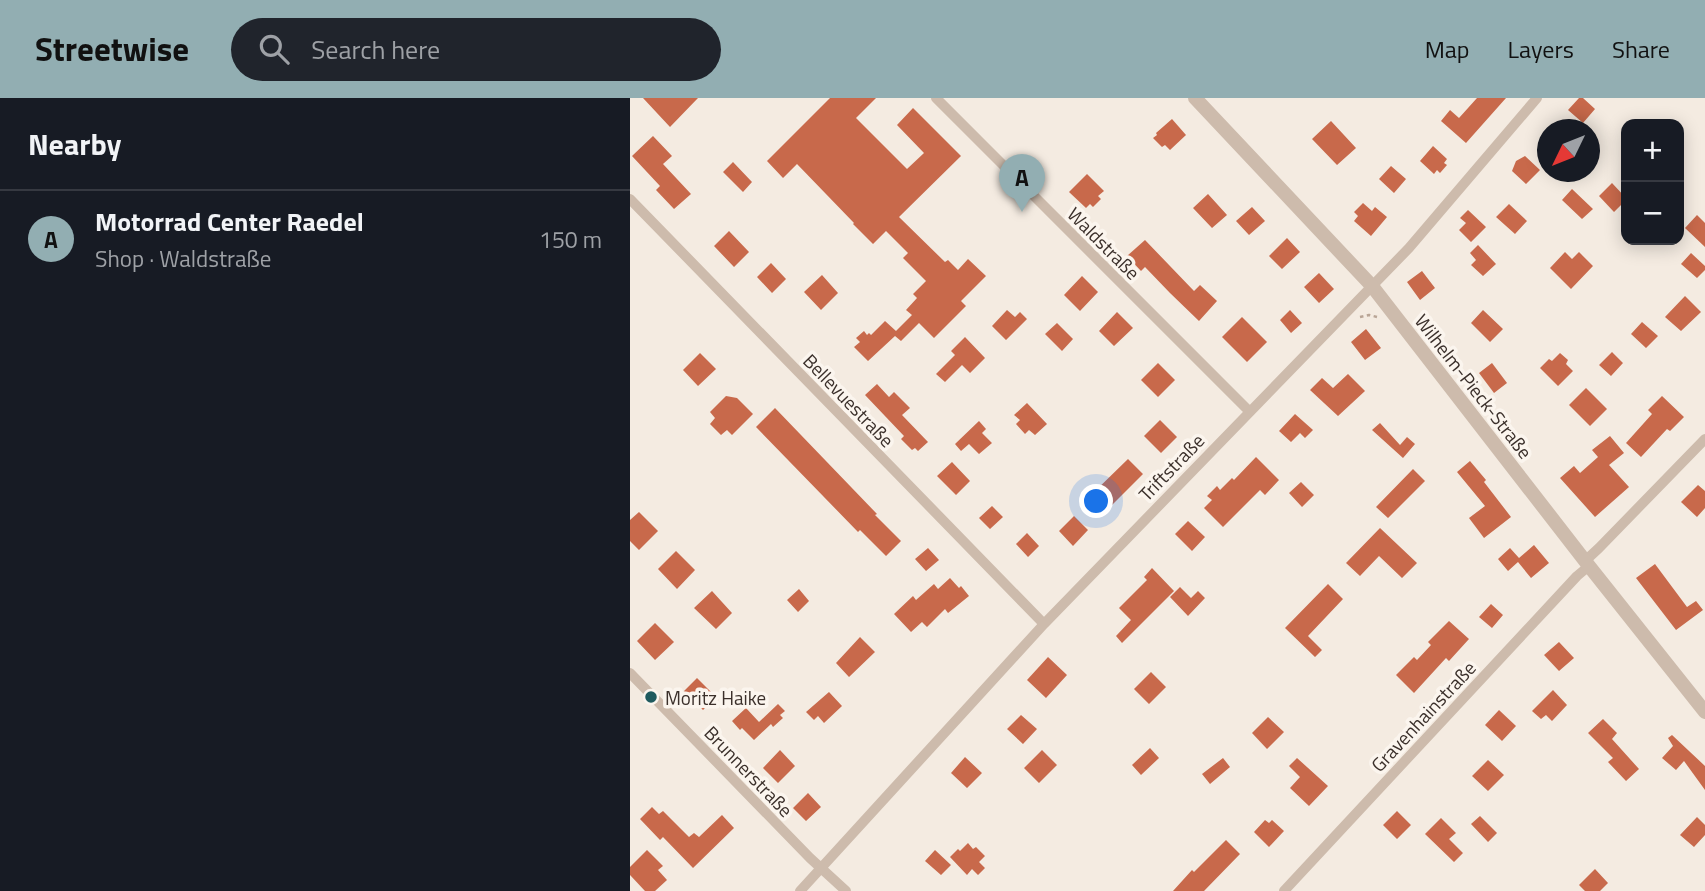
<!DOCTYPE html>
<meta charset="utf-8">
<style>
body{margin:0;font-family:"Titillium Web",sans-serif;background:#20242c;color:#f1f3f6}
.controls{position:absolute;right:21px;top:21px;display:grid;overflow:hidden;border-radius:14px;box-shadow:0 4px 18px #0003}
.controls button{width:63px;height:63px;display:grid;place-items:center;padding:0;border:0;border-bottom:2px solid #363941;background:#171b24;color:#f1f3f6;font:35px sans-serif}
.compass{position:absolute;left:907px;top:21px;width:63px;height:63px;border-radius:50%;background:#171b24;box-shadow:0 4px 18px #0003;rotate:227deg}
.you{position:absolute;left:467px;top:404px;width:24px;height:24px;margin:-18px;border:5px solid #fff;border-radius:50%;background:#1a73e8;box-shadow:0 0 0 10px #1a73e833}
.badge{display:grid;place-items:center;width:46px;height:46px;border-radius:50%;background:#92aeb2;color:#111;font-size:23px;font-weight:700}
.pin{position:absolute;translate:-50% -58px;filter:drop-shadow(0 2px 4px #0008)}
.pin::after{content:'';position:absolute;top:37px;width:24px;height:21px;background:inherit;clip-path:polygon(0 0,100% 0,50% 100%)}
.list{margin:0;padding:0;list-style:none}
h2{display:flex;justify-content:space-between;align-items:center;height:91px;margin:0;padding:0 28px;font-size:30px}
h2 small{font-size:23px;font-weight:400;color:#9ea1a6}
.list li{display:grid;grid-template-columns:46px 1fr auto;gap:21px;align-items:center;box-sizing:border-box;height:98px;padding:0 28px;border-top:2px solid #363941}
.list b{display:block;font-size:26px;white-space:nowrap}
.list p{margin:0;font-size:23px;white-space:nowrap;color:#9ea1a6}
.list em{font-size:23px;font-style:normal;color:#9ea1a6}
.icon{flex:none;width:38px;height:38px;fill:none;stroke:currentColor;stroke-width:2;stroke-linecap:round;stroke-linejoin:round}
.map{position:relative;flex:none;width:1075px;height:793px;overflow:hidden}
header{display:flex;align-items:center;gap:42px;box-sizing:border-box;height:98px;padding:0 35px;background:#92aeb2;color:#111}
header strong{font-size:33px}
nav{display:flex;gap:38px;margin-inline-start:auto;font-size:24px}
.search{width:490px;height:63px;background:#20242c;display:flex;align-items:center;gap:18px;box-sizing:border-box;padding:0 24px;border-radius:38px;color:#9ea1a6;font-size:26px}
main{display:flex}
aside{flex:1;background:#171b24}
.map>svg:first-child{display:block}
</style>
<header>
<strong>Streetwise</strong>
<div class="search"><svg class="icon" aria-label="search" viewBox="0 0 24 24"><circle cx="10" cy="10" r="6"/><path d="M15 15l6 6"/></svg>Search here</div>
<nav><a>Map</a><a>Layers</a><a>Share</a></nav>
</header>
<main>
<aside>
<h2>Nearby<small></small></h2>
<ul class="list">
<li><span class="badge">A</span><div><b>Motorrad Center Raedel</b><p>Shop · Waldstraße</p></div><em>150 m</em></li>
</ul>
</aside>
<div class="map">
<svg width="1075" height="793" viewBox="0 0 1075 793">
<rect width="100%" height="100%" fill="#f4ebe1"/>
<!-- building -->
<path fill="#c8694b" d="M13,0h55l-28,29z
M200,0h46l-20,20 51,51 17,-16 -27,-28 16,-17 48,48 -62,61 46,45 3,-2 10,10 10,-11 18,17 -25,25 5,5 -32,32 -15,-15 -18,18 -6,-5 -27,25 -14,-14 6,-5 -4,-4 8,-7 3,4 2,-2 2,2 14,-14 11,10 16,-16 -6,-5 11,-12 -4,-4 13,-13 -23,-23 5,-5 -22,-22 -13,13 -20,-20 1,-1 -57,-59 -14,14 -16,-17z
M847,0h29l-40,45 -25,-22 9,-11 9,8z
M949,0h4l12,11 -12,14 -15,-13z
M542,21l14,16 -16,15 -5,-5 -3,2 -9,-9 4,-3 -1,-2z
M701,23l25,27 -19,17 -25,-26z
M23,38l19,20 -9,8 28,30 -17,15 -18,-19 4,-4 -28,-30z
M803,48l14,13 -3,4 3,2 -7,8 -3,-3 -3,4 -14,-13z
M895,58l15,14 -14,14 -14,-13 4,-10z
M103,64l19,20 -9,10 -20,-20z
M761,68l15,13 -12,14 -15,-14z
M457,76l17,17 -6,5 3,3 -8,8 -3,-3 -4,4 -17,-16z
M982,85l14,15v2l-12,12 -15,-16z
M942,91l21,20 -11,10 -20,-19z
M578,96l19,21 -15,13 -19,-20z
M733,105l9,8 3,-4 12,10 -16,19 -17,-15 4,-5 -4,-4z
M879,106l18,17 -12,13 -19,-17z
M622,109l13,14 -16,14 -13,-14z
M838,112l18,17 -15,15 -12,-12 7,-7 -6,-5z
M1067,117l8,8v24l-20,-19z
M99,133l20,21 -15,15 -20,-21z
M657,140l13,14 -18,17 -13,-13z
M515,142l49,51 6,-6 17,16 -18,20 -29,-28 -25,-26 -4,4 -14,-15z
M848,147l18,19 -13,12 -12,-11 5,-5 -6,-7z
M935,154l7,7 7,-7 14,14 -22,23 -21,-21z
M1061,155l14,13v4l-8,8 -16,-14z
M141,165l15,16 -14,14 -15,-16z
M792,173l13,17 -15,12 -13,-18z
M689,175l15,16 -15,14 -15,-16z
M192,177l16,18 -17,17 -17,-18z
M452,178l16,16 -18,19 -16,-16z
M1055,198l16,16 -20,19 -16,-14z
M377,212l8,7 5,-5 7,7 -21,21 -14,-14z
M660,212l12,13 -11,10 -11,-13z
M853,212l20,19 -13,13 -19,-19z
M487,214l16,16 -19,18 -15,-15z
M612,219l25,25 -20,20 -25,-25z
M1012,224l16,14 -12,12 -15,-14z
M427,225l16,16 -11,12 -17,-17z
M736,231l15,19 -16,12 -14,-18z
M335,239l20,21 -15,15 -8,-8 -17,17 -9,-8 19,-19 -4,-4z
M982,254l11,11 -12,13 -12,-11z
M70,255l16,16 -18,17 -15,-16z
M930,255l8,7 -2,4 7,7 -15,15 -18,-18 9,-9 3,2z
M528,265l17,17 -17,17 -17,-17z
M862,265l15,20 -13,10 -15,-20z
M718,276l17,17 -27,25 -28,-26 12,-12 11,10z
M247,286l12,13 5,-5 16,16 -8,7 26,27 -10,9 -3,-3 -3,2 -11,-11 3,-3 -39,-41z
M956,290l21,21 -17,17 -21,-21z
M96,298l11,2 16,16 -21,21 -5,-5 -6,5 -11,-11 5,-6 -5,-6z
M1032,298l22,21 -14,14 -3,-2 -26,28 -15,-14 26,-29 -4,-4z
M397,305l20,21 -12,11 -6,-5 -4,4 -9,-10 4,-4 -6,-5z
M145,310l102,106 -2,1 26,26 -15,15 -26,-26 -2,2 -102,-105z
M665,316l18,16 -8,8 -5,-5 -9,9 -12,-11z
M530,322l17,17 -16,16 -17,-17z
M349,323l7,8 -4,4 10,10 -13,11 -10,-10 -8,7 -6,-7z
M750,325l20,22 7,-8 8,7 -12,14 -31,-28z
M980,338l14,17 -15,12 20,22 -34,30 -35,-39 14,-12 6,7 18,-16 -6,-7z
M626,359l23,23 -14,15 -5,-5 -37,37 -19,-19 8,-8 -5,-4 10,-10 3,4 12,-12 2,2z
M498,361l15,15 -40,40 -15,-16z
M840,363l16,19 -2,2 27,35 -27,21 -15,-20 16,-12 -28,-34z
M322,364l18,19 -14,14 -19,-19z
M783,371l12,12 -37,37 -12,-11z
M671,384l13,13 -12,12 -13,-14z
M1068,387l7,6v17l-8,9 -16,-15z
M362,408l11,11 -13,12 -11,-11z
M9,414l19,19 -19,19 -9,-9v-21z
M444,418l14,14 -15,16 -14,-15z
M558,423l17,16 -13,14 -17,-17z
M750,430l37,35 -15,15 -23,-22 -19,20 -14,-13z
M397,435l12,13 -11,11 -12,-13z
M904,447l15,18 -18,15 -13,-16 -10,9 -10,-12 12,-11 9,10z
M298,450l11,12 -13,11 -11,-12z
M46,453l19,19 -18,19 -19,-20z
M1025,466l32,43 9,-6 7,9 -27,20 -40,-52z
M522,470l22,23 -52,52 -6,-7 15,-16 -12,-12 28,-28 -3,-3z
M320,480l9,10 2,-2 8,10 -21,17 -3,-4 -18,18 -5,-5 -11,10 -17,-18 19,-18 3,4 18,-16 4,5z
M698,486l15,15 -35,37 14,14 -7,7 -30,-29z
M550,489l11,11 7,-7 7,7 -17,18 -18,-19z
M169,491l10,12 -11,11 -11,-12z
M82,493l20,22 -16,16 -22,-21z
M861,506l12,11 -11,13 -13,-11z
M819,523l20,18 -20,22 -3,-3 -32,35 -18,-18 18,-18 3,3 14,-15 -3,-3z
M25,525l19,19 -19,18 -18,-19z
M230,539l15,15 -26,25 -13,-14z
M929,544l15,16 -15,13 -15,-16z
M418,559l19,18 -21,23 -19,-18z
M521,574l15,15 -17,17 -15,-15z
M67,580l19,19 -13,13 -19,-19z
M923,592l14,15 -15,16 -6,-6 -5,4 -9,-8z
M199,594l13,14 -18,17 -6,-7 -4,4 -8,-8z
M148,606l7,7 -5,4 3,3 -10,9 -2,-3 -17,16 -12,-12 -2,2 -8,-9 14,-13 13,14z
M869,612l17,16 -14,15 -17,-16z
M391,617l16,14 -14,15 -16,-15z
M638,619l16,15 -17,17 -15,-16z
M973,621l14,14 -5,6 27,30 -13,12 -18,-19 5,-4 -25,-25z
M1042,637l33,31v24l-21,-29 -8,9 -14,-12 11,-12 -5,-8z
M520,650l9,10 -18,17 -9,-10z
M150,652l15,16 -17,17 -15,-15z
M412,652l15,15 -18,18 -15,-15z
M335,659l17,16 -15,15 -16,-15z
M593,660l7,9 -20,17 -8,-10z
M667,660l31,28 -19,20 -19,-18 10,-11 -11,-11z
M858,662l16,15 -16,16 -16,-15z
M178,695l13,14 -15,14 -13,-13z
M22,709l7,7 4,-3 26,26 5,-4 5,4 23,-22 12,13 -41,40 -30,-31 -3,3 -20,-21z
M767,713l14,14 -14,14 -14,-14z
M850,718l17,17 -9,9 -17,-18z
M1067,719l8,8v10l-11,12 -14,-12z
M811,720l15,15 -7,6 14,14 -9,9 -29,-28z
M635,722l4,3 3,-3 12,11 -15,16 -15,-15z
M596,742l14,14 -36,37h-31l19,-21 2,2z
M338,745l5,6 3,-2 9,9 -6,6 6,6 -7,7 -6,-6 -5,6 -17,-18 8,-8 2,2z
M17,752l16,16 -5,4 9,10 -12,11h-10l-15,-16v-8z
M305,752l16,15 -10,10 -16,-14z
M965,771l13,14 -8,8h-15l-6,-6z"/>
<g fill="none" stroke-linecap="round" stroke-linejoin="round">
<!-- path -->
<path stroke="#b9a596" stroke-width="2.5" stroke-dasharray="3.5 3.5" stroke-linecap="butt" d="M730,219l9,-2 8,2"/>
<!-- minor -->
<path stroke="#cdbbac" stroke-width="10" d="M306,0l313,313
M0,101l414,425
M955,463l14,-13 106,-109
M0,575l180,185 36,33
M170,793l244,-267 365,-376 128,-150
M654,793l293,-315 12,-10"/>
<!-- tertiary -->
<path stroke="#cdbbac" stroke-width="14" d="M565,0l177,188 217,280 116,146"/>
</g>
<!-- markers -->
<circle fill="#1f5a5e" stroke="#fbf5ee" stroke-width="2.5" cx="21" cy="599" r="7"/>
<g text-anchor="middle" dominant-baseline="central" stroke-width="7" stroke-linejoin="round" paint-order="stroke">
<!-- street labels -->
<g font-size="19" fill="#3b302b" stroke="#fbf5ee">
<text transform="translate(474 145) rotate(45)">Waldstraße</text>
<text transform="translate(844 288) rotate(52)">Wilhelm-Pieck-Straße</text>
<text transform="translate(219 302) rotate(46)">Bellevuestraße</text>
<text transform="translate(541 369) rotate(-46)">Triftstraße</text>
<text transform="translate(793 618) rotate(-47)">Gravenhainstraße</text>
<text transform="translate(119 673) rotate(46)">Brunnerstraße</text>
</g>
<!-- poi labels -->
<g font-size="19" fill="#3b302b" stroke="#fbf5ee" text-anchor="start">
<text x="35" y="599">Moritz Haike</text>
</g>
</g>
</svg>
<div class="controls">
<button>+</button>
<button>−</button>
</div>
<svg class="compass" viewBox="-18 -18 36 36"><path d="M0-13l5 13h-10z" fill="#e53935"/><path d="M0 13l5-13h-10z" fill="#9ea1a6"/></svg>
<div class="you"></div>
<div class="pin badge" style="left:392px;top:114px">A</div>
</div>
</main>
